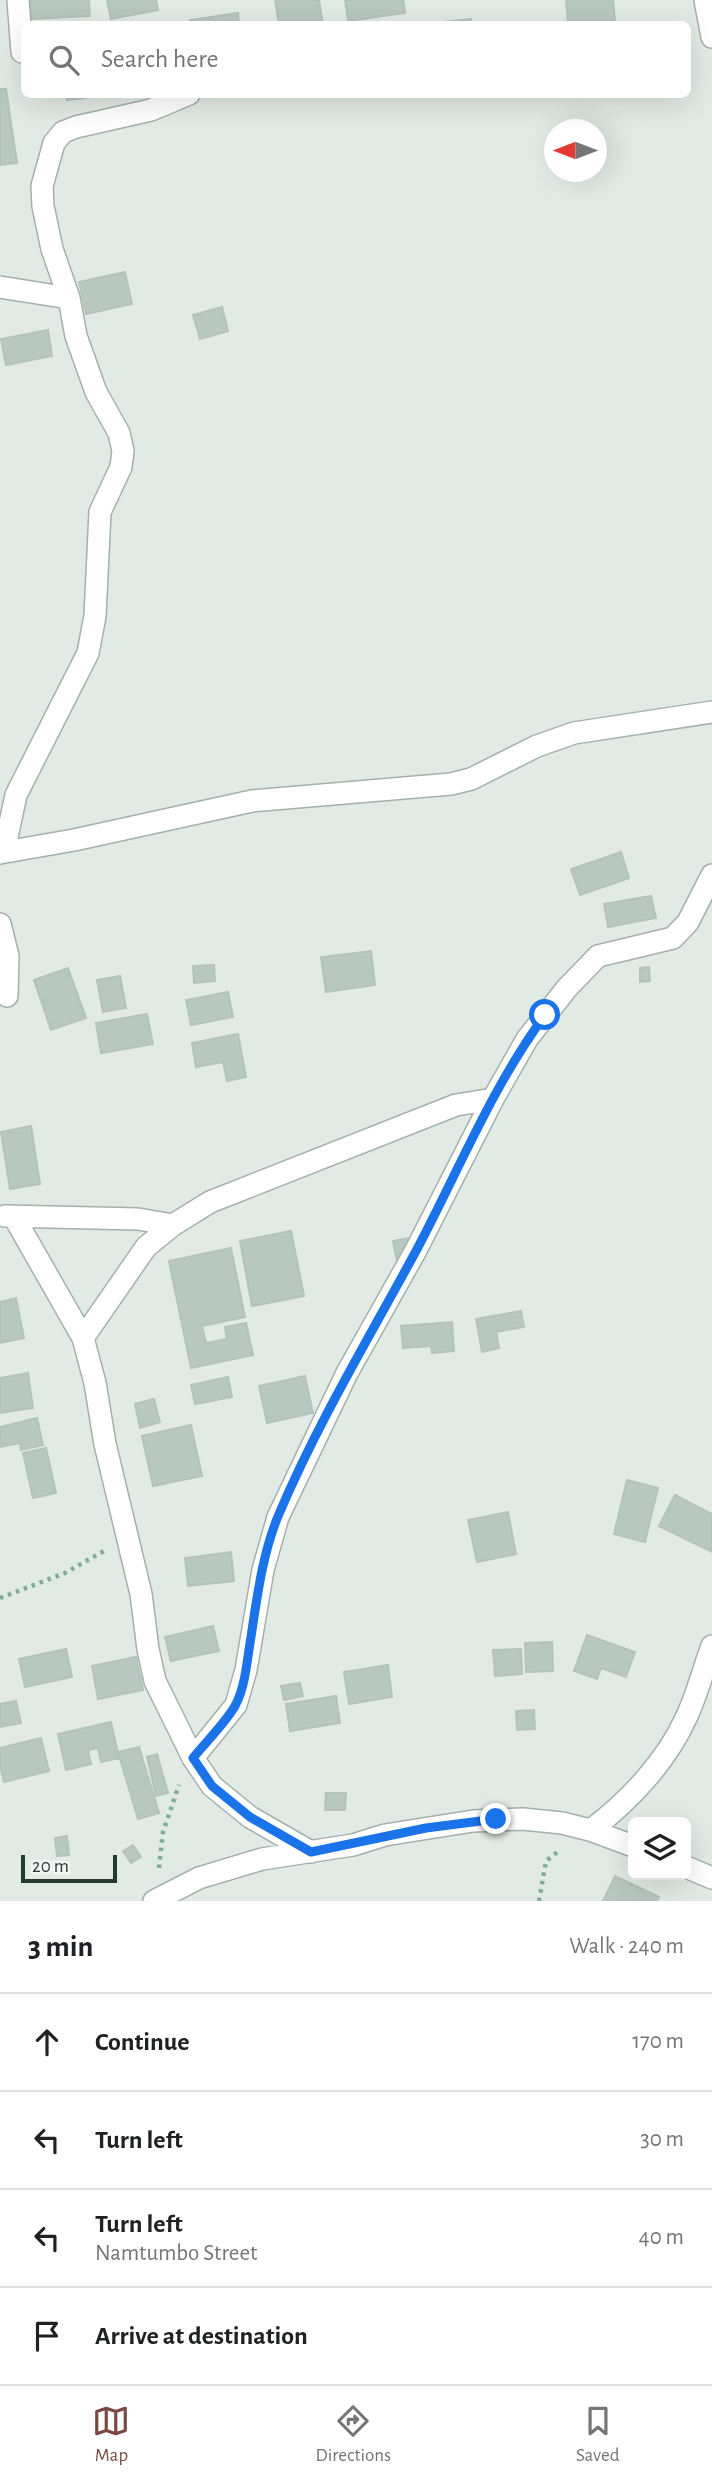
<!DOCTYPE html>
<meta charset="utf-8">
<style>
body{margin:0;font-family:"Alegreya Sans",sans-serif;background:#f6f6f6;color:#202124}
.controls{position:absolute;right:21px;bottom:21px;display:grid;overflow:hidden;border-radius:10px;box-shadow:0 7px 28px #0002}
.controls button{width:63px;height:63px;display:grid;place-items:center;padding:0;border:0;border-bottom:2px solid #e0e0e0;background:#fff;color:#202124;font:35px sans-serif}
.compass{position:absolute;left:544px;top:119px;width:63px;height:63px;border-radius:50%;background:#fff;box-shadow:0 7px 28px #0002;rotate:270deg}
.scale{position:absolute;left:21px;bottom:18px;width:96px;box-sizing:border-box;padding-left:7px;border:4px solid #233931;border-top:0;font-size:19px;line-height:24px;white-space:nowrap;color:#233931;-webkit-text-stroke:5px #f1f7f3;paint-order:stroke}
.stop{position:absolute;width:21px;height:21px;margin:-16px;border:5px solid #1a73e8;border-radius:50%;background:#fff}
.stop.end{background:#1a73e8;border-color:#fff;box-shadow:0 2px 7px #0008}
.list{margin:0;padding:0;list-style:none}
h2{display:flex;justify-content:space-between;align-items:center;height:91px;margin:0;padding:0 28px;font-size:30px}
h2 small{font-size:23px;font-weight:400;color:#757577}
.list li{display:grid;grid-template-columns:46px 1fr auto;gap:21px;align-items:center;box-sizing:border-box;height:98px;padding:0 28px;border-top:2px solid #e0e0e0}
.list b{display:block;font-size:26px;white-space:nowrap}
.list p{margin:0;font-size:23px;white-space:nowrap;color:#757577}
.list em{font-size:23px;font-style:normal;color:#757577}
.icon{flex:none;width:38px;height:38px;fill:none;stroke:currentColor;stroke-width:2;stroke-linecap:round;stroke-linejoin:round}
.map{position:relative;flex:none;width:712px;height:1901px;overflow:hidden}
.search{position:absolute;background:#fff;box-shadow:0 7px 28px #0002;left:21px;right:21px;top:21px;height:77px;display:flex;align-items:center;gap:18px;box-sizing:border-box;padding:0 24px;border-radius:10px;color:#757577;font-size:26px}
.sheet{height:483px;background:#fff}
nav{display:flex;justify-content:space-around;align-items:center;box-sizing:border-box;height:98px;border-top:2px solid #e0e0e0;background:#fff;font-size:19px;color:#757577}
nav a{display:grid;justify-items:center;gap:4px}
nav .on{color:#7a4840}
.map>svg:first-child{display:block}
</style>
<div class="map">
<svg width="712" height="1901" viewBox="0 0 712 1901">
<rect width="100%" height="100%" fill="#e1eae5"/>
<!-- building -->
<path fill="#b9c7c1" stroke="#b4c3bb" stroke-width="2" d="M30,0h59l1,16 -59,3z
M107,0h49l2,10 -47,9z
M275,0h44l4,24h-44z
M345,0h58l2,13 -57,8z
M566,0h47l2,22 -47,2z
M238,13l1,11h-49v-4z
M471,19v5h-48z
M0,89h6l11,74 -17,2z
M66,94h20v4l-19,2z
M125,272l7,32 -46,10 -7,-32z
M222,307l6,24 -28,8 -7,-24z
M48,330l4,26 -46,9 -5,-26z
M621,852l8,26 -49,17 -9,-26z
M651,896l5,22 -48,9 -4,-23z
M371,951l4,34 -49,7 -5,-35z
M214,965l1,16 -21,2 -1,-17z
M649,967l1,14 -10,1v-14z
M68,968l18,50 -35,12 -17,-50z
M120,976l6,32 -23,4 -6,-32z
M228,992l5,25 -42,8 -5,-25z
M147,1014l6,30 -52,9 -5,-30z
M238,1034l8,43 -19,4 -4,-19 -27,5 -4,-24z
M31,1126l9,58 -30,5 -9,-57z
M291,1231l13,65 -52,10 -12,-65z
M422,1236l3,20 -28,5 -4,-20z
M231,1248l14,69 -43,9 4,17 21,-4 -2,-12 21,-4 7,32 -62,13 -22,-107z
M16,1298l8,40 -24,5v-41z
M521,1311l3,16 -28,5 3,16 -17,4 -6,-33z
M452,1322l2,29 -22,2 -1,-7 -28,2 -2,-22z
M28,1373l5,35 -33,5v-35z
M305,1376l8,37 -46,10 -8,-37z
M228,1377l4,20 -37,7 -4,-19z
M154,1399l6,23 -20,6 -5,-24z
M37,1418l6,27 -22,5 -1,-7 -20,4v-20z
M191,1425l11,51 -49,10 -11,-50z
M46,1448l10,45 -23,5 -10,-45z
M627,1480l31,8 -13,54 -31,-8z
M675,1495l37,19v38l-53,-26z
M508,1512l8,42 -39,8 -9,-42z
M231,1552l3,29 -46,5 -3,-28z
M213,1626l6,25 -48,10 -6,-24z
M587,1635l48,17 -9,25 -25,-9 -4,11 -23,-8z
M552,1642l1,29 -27,1 -1,-29z
M66,1649l6,28 -47,10 -6,-28z
M521,1649l1,25 -27,2 -2,-26z
M136,1657l7,33 -45,9 -6,-33z
M388,1665l4,32 -43,7 -5,-32z
M300,1683l3,13 -19,4 -3,-14z
M336,1696l4,27 -50,8 -4,-27z
M16,1701l5,22 -21,4v-23z
M534,1710l1,19 -18,1 -1,-19z
M111,1722l8,36 -18,4 -3,-14 -10,2 3,14 -25,6 -8,-36z
M41,1738l8,33 -45,11 -4,-16v-18z
M139,1747l20,66 -21,6 -20,-67z
M157,1754l11,39 -12,3 -9,-39z
M326,1793h20l-1,17h-20z
M67,1836l2,19 -12,1 -2,-18z
M133,1845l8,12 -10,6 -8,-12z
M615,1876l44,21 -2,4h-54z"/>
<g fill="none" stroke-linecap="round" stroke-linejoin="round">
<!-- minor casing -->
<g stroke="#a4b1ab" stroke-width="24">
<path id="minor" d="M18,0l4,52
M705,0l7,37
M0,287l69,11
M4,851l12,-56 72,-142 7,-37 5,-104 21,-45 2,-16 -4,-18 -23,-41 -20,-56 -7,-38 -17,-49 -9,-43 -1,-20 12,-43 9,-11 13,-5 75,-17 38,-16
M0,853l74,-13 178,-39 199,-17 20,-5 66,-33 37,-13 138,-21
M0,924l8,32 -1,40
M5,1216l133,3 35,6
M14,1217l69,121 12,45 10,61 36,150 7,55 7,32 38,77 19,28 38,31 61,35
M83,1338l63,-91 27,-22 37,-23 246,-97 37,-6
M193,1758l43,-53 10,-35 17,-100 15,-53 69,-144 68,-121 78,-153 34,-60 40,-51 31,-32 75,-18 15,-16 24,-47
M591,1830c38,-29 75,-68 95,-112 11,-23 17,-48 26,-72
M686,1867l26,11
M154,1901l45,-23 63,-19 91,-14 32,-10 88,-14 50,-2 39,4 28,7 43,16"/>
</g>
<!-- path -->
<path stroke="#83ab9c" stroke-width="4.5" stroke-dasharray="3.5 5" stroke-linecap="butt" d="M0,1598l65,-25 39,-22
M159,1868l4,-36 16,-47
M539,1901l7,-40 14,-11"/>
<!-- minor -->
<use href="#minor" stroke="#fff" stroke-width="21"/>
</g>
<g fill="none" stroke-linecap="round" stroke-linejoin="round">
<!-- route -->
<path stroke="#1a73e8" stroke-width="9" d="M496,1819l-70,9 -115,24 -61,-35 -38,-31 -19,-28c11,-14 36,-39 43,-54 10,-20 11,-45 15,-67 6,-40 12,-86 28,-123 39,-92 90,-176 137,-263 42,-79 76,-164 129,-236"/>
</g>
</svg>
<div class="controls">
<button><svg class="icon" aria-label="layers" viewBox="0 0 24 24"><path d="M12 4l9 5-9 5-9-5zM3 14l9 5 9-5"/></svg></button>
</div>
<svg class="compass" viewBox="-18 -18 36 36"><path d="M0-13l5 13h-10z" fill="#e53935"/><path d="M0 13l5-13h-10z" fill="#757577"/></svg>
<div class="scale">20 m</div>
<div class="stop" style="left:545px;top:1015px"></div>
<div class="stop end" style="left:496px;top:1819px"></div>
<div class="search"><svg class="icon" aria-label="search" viewBox="0 0 24 24"><circle cx="10" cy="10" r="6"/><path d="M15 15l6 6"/></svg>Search here</div>
</div>
<section class="sheet">
<h2>3 min<small>Walk · 240 m</small></h2>
<ul class="list">
<li><svg class="icon" aria-label="ahead" viewBox="0 0 24 24"><path d="M12 20V5M6 11l6-6 6 6"/></svg><div><b>Continue</b></div><em>170 m</em></li>
<li><svg class="icon" aria-label="left" viewBox="0 0 24 24"><path d="M17 20v-9H6M10 6l-5 5 5 5"/></svg><div><b>Turn left</b></div><em>30 m</em></li>
<li><svg class="icon" aria-label="left" viewBox="0 0 24 24"><path d="M17 20v-9H6M10 6l-5 5 5 5"/></svg><div><b>Turn left</b><p>Namtumbo Street</p></div><em>40 m</em></li>
<li><svg class="icon" aria-label="arrive" viewBox="0 0 24 24"><path d="M6 21V4h12l-3 4 3 4H6"/></svg><div><b>Arrive at destination</b></div></li>
</ul>
</section>
<nav>
<a class="on"><svg class="icon" aria-label="map" viewBox="0 0 24 24"><path d="M3 6l6-2 6 2 6-2v14l-6 2-6-2-6 2zM9 4v14M15 6v14"/></svg>Map</a>
<a><svg class="icon" aria-label="directions" viewBox="0 0 24 24"><path d="M12 3l9 9-9 9-9-9zM9 14v-3h6M13 9l2 2-2 2"/></svg>Directions</a>
<a><svg class="icon" aria-label="saved" viewBox="0 0 24 24"><path d="M7 4h10v16l-5-4-5 4z"/></svg>Saved</a>
</nav>
